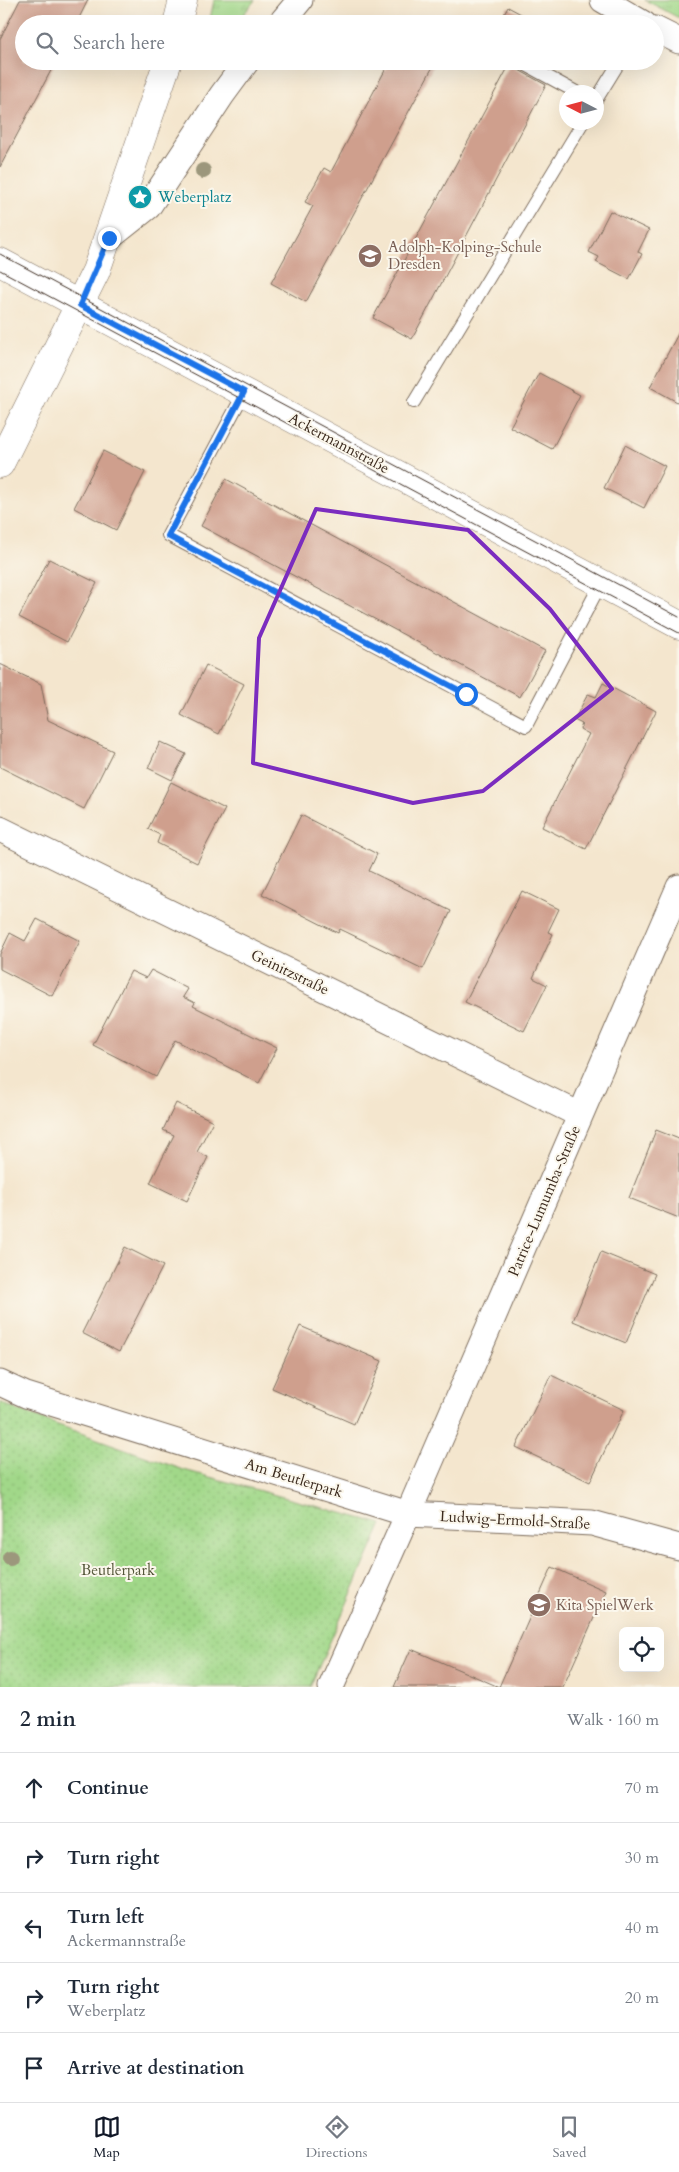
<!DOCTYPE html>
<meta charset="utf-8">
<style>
body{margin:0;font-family:Cardo,serif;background:#f6f6f7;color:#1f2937}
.controls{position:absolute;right:15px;bottom:15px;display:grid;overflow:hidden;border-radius:8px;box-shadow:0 5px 20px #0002}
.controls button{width:45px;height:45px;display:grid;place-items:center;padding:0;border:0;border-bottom:1px solid #e0e1e3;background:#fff;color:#1f2937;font:25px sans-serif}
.compass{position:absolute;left:559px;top:85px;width:45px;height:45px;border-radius:50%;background:#fff;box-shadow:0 5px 20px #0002;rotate:276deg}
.stop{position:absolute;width:15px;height:15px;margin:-11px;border:4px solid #1a73e8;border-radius:50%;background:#fff}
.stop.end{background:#1a73e8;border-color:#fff;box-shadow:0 1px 5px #0008}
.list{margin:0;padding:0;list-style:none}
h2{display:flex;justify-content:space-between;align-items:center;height:65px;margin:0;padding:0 20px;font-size:21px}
h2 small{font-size:16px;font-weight:400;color:#747a83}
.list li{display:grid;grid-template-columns:32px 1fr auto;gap:15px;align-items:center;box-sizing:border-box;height:70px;padding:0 20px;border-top:1px solid #e0e1e3}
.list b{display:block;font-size:19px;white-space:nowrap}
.list p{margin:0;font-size:16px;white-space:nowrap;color:#747a83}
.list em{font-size:16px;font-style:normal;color:#747a83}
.icon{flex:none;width:28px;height:28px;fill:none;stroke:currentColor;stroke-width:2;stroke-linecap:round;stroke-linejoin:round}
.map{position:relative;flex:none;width:679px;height:1687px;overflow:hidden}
.search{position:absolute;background:#fff;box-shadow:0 5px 20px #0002;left:15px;right:15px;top:15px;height:55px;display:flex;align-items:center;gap:12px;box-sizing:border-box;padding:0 18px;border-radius:28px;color:#747a83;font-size:19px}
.sheet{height:415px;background:#fff}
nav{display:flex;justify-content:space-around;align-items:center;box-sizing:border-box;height:70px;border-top:1px solid #e0e1e3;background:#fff;font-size:14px;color:#747a83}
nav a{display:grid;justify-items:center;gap:2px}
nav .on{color:#111827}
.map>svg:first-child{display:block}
</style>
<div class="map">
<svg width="679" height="1687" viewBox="0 0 679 1687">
<defs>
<pattern id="grass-tufts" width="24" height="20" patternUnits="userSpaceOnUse" patternTransform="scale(1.25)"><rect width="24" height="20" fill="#a1d889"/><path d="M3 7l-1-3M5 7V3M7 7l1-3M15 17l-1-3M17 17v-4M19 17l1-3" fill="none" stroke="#8cba76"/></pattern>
<pattern id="park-dots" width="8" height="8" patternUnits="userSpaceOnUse" patternTransform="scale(1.25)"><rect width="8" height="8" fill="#a1d889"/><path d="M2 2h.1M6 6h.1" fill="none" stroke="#8cba76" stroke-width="1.8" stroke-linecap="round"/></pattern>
</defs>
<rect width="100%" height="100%" fill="#fbf7ec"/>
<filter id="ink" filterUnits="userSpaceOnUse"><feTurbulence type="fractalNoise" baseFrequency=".02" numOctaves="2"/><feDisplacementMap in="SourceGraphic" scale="10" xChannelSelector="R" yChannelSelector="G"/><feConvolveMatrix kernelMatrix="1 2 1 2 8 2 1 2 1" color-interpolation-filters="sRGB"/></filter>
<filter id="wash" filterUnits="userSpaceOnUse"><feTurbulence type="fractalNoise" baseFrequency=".0096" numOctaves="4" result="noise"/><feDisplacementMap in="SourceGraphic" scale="20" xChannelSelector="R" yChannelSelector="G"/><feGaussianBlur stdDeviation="1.12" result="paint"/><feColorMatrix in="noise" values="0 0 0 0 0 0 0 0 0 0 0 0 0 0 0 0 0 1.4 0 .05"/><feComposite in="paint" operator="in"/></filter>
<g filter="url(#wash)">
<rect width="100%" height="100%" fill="#f4e6ce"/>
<!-- grass -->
<path fill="url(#grass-tufts)" stroke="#6e8154" d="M214,0h41l-19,24h-27z
M645,0h34v18z"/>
<!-- park -->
<path fill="url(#park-dots)" stroke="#6e8154" d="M0,1402l19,9 165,59 198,54 -72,163h-310z"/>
<g id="blocks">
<!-- building -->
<path fill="#cf9f8d" d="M20,0h68l-12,24h-52v37h32l-56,106v-128z
M508,7l26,14 -2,3h-33z
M390,61h46l-130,241 -35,-19 42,-77 -8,-4 19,-34 7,4z
M511,62l4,6 31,17 -134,254 -39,-21z
M610,211l39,19 -11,22 4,2 -13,25 -33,-17 3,-5 -10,-5z
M679,332v71l-29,-16z
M539,373l41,22 -28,54 -42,-22z
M625,445l40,21 -21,42 -40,-20z
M103,451l42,21 -29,58 -42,-22z
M226,479l319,172 -25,46 -319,-171z
M49,559l48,24 -30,59 -48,-25z
M0,664l41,20 7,36 65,31 -29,58 -84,-42z
M206,665l38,19 -25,50 -38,-19z
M603,683l53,28 -70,138 -44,-22 47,-93 -9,-5 2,-5 -8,-4 14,-26 8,3z
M160,742l26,12 -14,26 -24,-12z
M171,782l54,27 -28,54 -40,-20 3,-8 -12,-6z
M301,815l76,39 -8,17 82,40 -28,58 -83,-40 -2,4 -76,-39z
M522,891l37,18 -11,23 5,2 -20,44 14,7 -23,46 -59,-29z
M37,919l43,22 -28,55 -52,-27v-15l10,-21 15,8z
M151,970l37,19 -5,8 12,6 -2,3 84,42 -18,35 -84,-43 -19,37 -63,-32 38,-74 15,7z
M176,1103l37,18 -16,31 11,5 -21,44 -37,-18 24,-48 -11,-5z
M656,1130l23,9v79l-50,-20z
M125,1247l38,19 -44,86 -37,-19z
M601,1252l54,22 -29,69 -53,-22z
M300,1326l82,35 -28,63 -82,-36z
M551,1375l73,35 -34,72 -74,-35z
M552,1567l54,24 -43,96h-169l17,-38 88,38z"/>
</g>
</g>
<g filter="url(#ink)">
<use href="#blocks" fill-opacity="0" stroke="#7c6c5c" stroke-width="1"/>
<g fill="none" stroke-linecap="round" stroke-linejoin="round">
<!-- lane casing -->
<g stroke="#7c6c5c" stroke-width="14">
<path id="lane" d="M519,61l57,31
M596,100l24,-39
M244,393l-76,142 358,191 75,-143
M414,402l169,-280"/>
</g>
<!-- street casing -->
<g stroke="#7c6c5c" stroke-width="27">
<path id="street" d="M603,0l41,24
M280,24l20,-24
M655,29l24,12
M109,238l39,-31 74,-112 25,-34
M0,829l580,286
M679,887l-271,627 184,9 87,24
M0,1383l26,12 382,119 -77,173"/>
</g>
<!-- secondary casing -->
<g stroke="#7c6c5c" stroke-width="29">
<path id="secondary" d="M177,24l6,-24
M0,262l679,363
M0,464l96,-193 72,-210"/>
</g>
<!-- lane -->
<use href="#lane" stroke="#fff" stroke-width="12"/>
<!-- street -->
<use href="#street" stroke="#fff" stroke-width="25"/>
<!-- secondary -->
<use href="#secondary" stroke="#fff" stroke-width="28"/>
<!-- tram -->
<path stroke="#3b2a1e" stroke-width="1" d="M0,254l679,363
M0,270l679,363"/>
</g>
<!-- trees -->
<g fill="#9c977c">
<circle cx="203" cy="171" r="8"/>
<circle cx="10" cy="1558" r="8"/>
</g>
</g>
<g fill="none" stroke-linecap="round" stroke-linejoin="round" filter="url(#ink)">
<!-- route -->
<path stroke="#1a73e8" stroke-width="6" d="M109,238l-29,67 164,87 -76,144 298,158"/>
</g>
<!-- marked area -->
<path fill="none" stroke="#7b2cbf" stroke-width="4" stroke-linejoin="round" d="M316,509l152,21 82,79 62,80 -129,102 -70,12 -160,-40 6,-125z"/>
<!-- icons -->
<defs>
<g id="sight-disc" transform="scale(1.25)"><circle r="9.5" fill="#0f9aa8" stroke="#fbf7ec"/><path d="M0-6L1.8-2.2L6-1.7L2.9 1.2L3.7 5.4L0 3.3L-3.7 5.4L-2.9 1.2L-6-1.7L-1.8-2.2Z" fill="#fff"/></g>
<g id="school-disc" transform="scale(1.25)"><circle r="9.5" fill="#8d6e63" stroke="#fbf7ec"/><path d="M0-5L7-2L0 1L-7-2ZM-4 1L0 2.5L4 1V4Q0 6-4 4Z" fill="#fff"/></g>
</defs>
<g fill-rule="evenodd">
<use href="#sight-disc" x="140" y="197"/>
<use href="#school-disc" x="370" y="256"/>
<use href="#school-disc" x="539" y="1605"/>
</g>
<g text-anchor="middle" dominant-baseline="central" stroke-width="4" stroke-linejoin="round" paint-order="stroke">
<!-- culture labels -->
<g font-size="15" fill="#0d838f" stroke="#fbf7ec" text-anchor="start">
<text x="158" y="197">Weberplatz</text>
</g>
<!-- education labels -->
<g font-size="15" fill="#785e54" stroke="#fbf7ec" text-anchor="start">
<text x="388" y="247">Adolph-Kolping-Schule<tspan x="388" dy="17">Dresden</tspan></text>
<text x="556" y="1605">Kita SpielWerk</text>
</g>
<!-- street labels -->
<g font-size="15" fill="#3b2a1e" stroke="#fbf7ec">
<text transform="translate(339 443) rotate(28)">Ackermannstraße</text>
<text transform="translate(290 972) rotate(26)">Geinitzstraße</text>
<text transform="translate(544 1201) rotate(-67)">Patrice-Lumumba-Straße</text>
<text transform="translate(294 1478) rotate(17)">Am Beutlerpark</text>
<text transform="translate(515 1520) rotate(3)">Ludwig-Ermold-Straße</text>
</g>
<!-- park labels -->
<g font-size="15" fill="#545639" stroke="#fbf7ec">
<text x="118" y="1570">Beutlerpark</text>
</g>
</g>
</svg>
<div class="controls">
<button><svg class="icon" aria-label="locate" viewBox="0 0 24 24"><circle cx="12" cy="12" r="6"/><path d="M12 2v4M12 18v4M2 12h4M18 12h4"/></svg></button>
</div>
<svg class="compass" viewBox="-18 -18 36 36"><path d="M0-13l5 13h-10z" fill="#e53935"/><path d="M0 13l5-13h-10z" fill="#747a83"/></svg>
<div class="stop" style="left:466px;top:694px"></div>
<div class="stop end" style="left:109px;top:238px"></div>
<div class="search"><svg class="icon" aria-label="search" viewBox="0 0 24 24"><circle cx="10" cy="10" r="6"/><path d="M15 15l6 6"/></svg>Search here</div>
</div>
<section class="sheet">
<h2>2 min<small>Walk · 160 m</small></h2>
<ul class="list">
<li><svg class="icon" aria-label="ahead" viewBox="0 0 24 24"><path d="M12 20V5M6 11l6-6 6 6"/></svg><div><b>Continue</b></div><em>70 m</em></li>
<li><svg class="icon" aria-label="right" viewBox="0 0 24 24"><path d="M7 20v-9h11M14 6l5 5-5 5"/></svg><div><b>Turn right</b></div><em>30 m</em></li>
<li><svg class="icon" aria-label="left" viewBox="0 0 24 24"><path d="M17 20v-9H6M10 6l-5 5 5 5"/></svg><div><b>Turn left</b><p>Ackermannstraße</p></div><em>40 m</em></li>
<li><svg class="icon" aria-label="right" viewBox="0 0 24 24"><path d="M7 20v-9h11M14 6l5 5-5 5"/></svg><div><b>Turn right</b><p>Weberplatz</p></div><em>20 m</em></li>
<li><svg class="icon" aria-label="arrive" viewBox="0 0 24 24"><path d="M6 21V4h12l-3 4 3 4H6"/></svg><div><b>Arrive at destination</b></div></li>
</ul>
</section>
<nav>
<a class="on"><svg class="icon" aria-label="map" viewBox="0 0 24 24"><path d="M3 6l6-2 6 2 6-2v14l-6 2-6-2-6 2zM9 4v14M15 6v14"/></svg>Map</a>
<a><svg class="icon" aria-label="directions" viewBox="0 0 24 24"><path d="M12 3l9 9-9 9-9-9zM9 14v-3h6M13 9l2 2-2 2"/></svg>Directions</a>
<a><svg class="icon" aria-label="saved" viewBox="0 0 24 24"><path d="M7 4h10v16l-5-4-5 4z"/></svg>Saved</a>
</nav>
